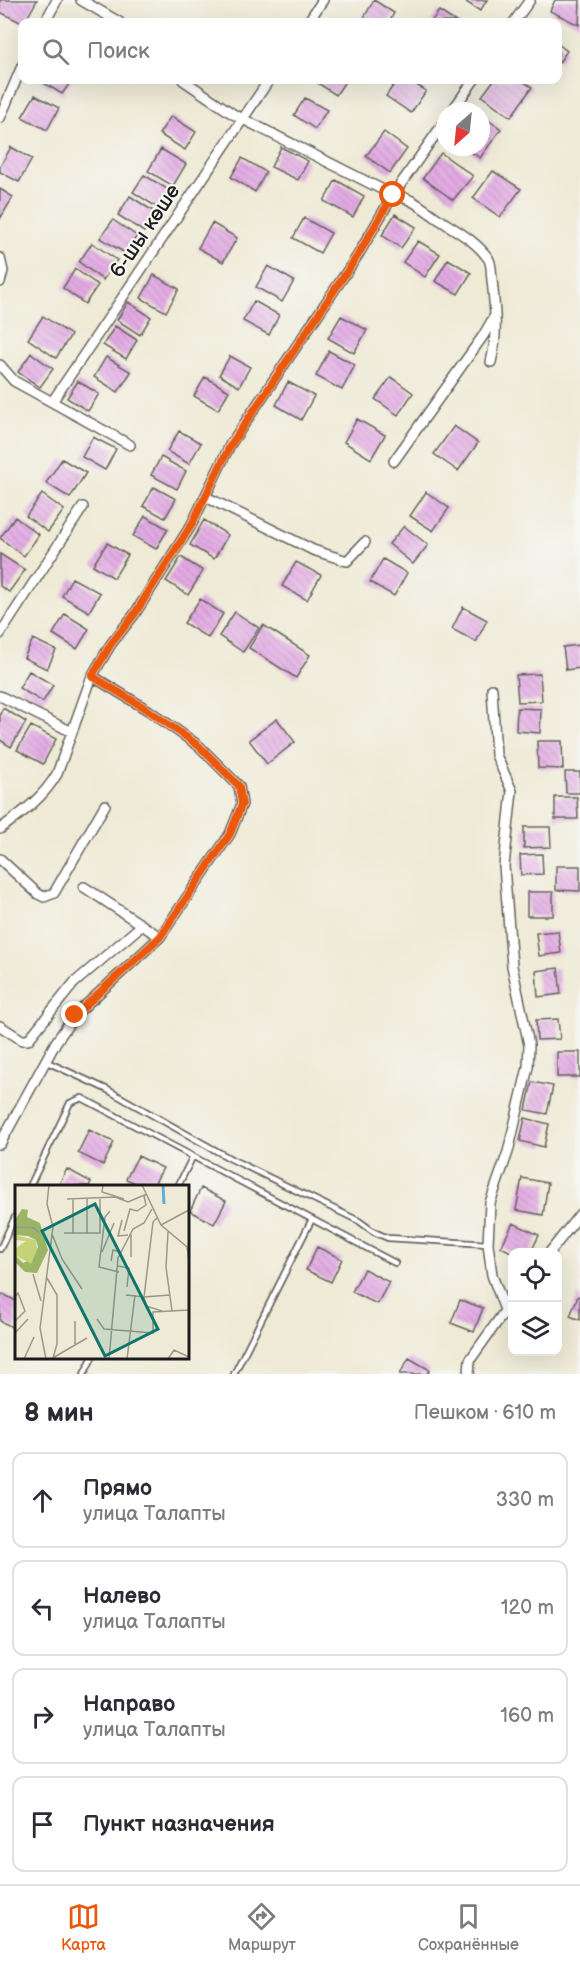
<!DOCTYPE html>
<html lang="ru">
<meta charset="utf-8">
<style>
body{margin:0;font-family:"Balsamiq Sans",sans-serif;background:#f7f7f7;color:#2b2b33}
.controls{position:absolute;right:18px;bottom:18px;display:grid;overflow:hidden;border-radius:12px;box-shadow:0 6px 24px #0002}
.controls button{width:54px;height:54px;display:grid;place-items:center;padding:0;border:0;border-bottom:2px solid #e1e1e2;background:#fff;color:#2b2b33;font:30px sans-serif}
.compass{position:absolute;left:436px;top:102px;width:54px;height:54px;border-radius:50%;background:#fff;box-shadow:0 6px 24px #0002;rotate:207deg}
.stop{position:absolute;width:18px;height:18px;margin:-14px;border:4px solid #ea580c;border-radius:50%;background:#fff}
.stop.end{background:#ea580c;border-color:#fff;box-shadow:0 2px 6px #0008}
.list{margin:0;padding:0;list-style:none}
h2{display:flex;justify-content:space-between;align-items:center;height:78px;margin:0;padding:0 24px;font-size:26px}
h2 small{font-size:20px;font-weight:400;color:#7c7c81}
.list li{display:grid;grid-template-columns:39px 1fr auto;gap:18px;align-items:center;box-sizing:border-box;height:96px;margin:0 12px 12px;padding:0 12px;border:2px solid #e1e1e2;border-radius:12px}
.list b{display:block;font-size:22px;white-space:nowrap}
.list p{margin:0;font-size:20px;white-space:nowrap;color:#7c7c81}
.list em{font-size:20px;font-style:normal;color:#7c7c81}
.icon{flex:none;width:33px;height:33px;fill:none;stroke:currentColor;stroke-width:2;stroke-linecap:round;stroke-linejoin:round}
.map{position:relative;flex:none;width:580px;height:1374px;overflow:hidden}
.search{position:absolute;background:#fff;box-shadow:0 6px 24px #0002;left:18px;right:18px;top:18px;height:66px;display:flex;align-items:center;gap:15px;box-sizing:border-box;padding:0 21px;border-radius:12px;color:#7c7c81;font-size:22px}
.sheet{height:510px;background:#fff}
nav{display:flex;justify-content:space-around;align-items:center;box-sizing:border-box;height:84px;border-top:2px solid #e1e1e2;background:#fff;font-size:16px;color:#7c7c81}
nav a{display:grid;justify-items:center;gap:3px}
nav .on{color:#ea580c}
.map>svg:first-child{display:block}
</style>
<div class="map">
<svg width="580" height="1374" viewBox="0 0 580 1374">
<defs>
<pattern id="building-back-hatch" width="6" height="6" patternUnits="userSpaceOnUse" patternTransform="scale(1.5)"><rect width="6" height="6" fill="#e3abe4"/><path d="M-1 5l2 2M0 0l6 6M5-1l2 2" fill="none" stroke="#c293c3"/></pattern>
</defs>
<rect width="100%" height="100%" fill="#f6f6f2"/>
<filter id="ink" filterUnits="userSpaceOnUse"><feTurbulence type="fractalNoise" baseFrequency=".0167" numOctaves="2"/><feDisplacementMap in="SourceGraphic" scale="12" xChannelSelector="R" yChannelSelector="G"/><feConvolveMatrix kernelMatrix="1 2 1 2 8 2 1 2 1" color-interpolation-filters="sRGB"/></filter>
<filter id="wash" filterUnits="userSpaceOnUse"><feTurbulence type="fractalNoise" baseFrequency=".008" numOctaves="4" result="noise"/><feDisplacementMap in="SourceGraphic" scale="24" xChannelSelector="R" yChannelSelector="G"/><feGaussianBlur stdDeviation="1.35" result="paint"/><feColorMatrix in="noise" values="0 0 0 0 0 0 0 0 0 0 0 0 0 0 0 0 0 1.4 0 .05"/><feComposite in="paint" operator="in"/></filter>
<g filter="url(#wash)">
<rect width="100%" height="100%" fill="#eeead5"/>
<g id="blocks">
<!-- building -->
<path fill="url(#building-back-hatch)" d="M0,0h37l-12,22 -3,1 -22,-11z
M374,0l20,13 -5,9 -27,-1z
M463,0h24l-7,11z
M555,0h25l-1,25 -29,-14z
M439,11l17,11h-25z
M558,44l9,7 -9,13z
M39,80h33l-10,14z
M318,80h28l-10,15 -20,-13z
M397,80h12l17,11 -15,22 -25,-17z
M494,80h27l11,7 -21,30 -29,-21z
M35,95l24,13 -12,22 -25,-13z
M305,98l22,12 -12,19 -21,-14z
M481,115l20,14 -21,29 -16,-11h17z
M171,116l25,16 -11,18 -26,-16z
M384,132l23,17 -17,24 -24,-17z
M11,147l21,12 -13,23 -19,-10v-5z
M281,147l27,14 -10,19 -27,-13z
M161,149l25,15 -13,22 -25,-15z
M441,153l32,23 -20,24 -30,-22z
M242,158l24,14 -11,20 -24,-15z
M493,171l28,18 -21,28 -27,-19z
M144,175l25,15 -11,18 -25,-16z
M336,180l28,16 -11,21 -29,-16z
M0,189l13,8 -13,22z
M130,196l26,17 -12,19 -26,-17z
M395,214l21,13 -15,21 -19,-13z
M304,218l27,15 -11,20 -27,-15z
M113,220l24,16 -12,17 -25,-15z
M212,223l25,15 -14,24 -25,-14z
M418,241l22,13 -15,23 -22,-15z
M92,243l25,17 -14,20 -24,-18z
M448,259l23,14 -13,21 -23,-13z
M268,266l26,15 -12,21 -26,-15z
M75,269l23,16 -13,19 -22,-16z
M154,275l25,14 -13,23 -25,-14z
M254,301l25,14 -10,20 -26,-14z
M128,302l23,15 -11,18 -23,-15z
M43,316l28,19 -15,23 -28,-19z
M341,316l26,14 -13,23 -26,-15z
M115,326l22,14 -11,19 -23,-14z
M329,351l26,14 -13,25 -26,-14z
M31,353l22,16 -13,18 -22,-15z
M230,356l20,11 -11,20 -20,-12z
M106,357l25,15 -13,20 -24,-15z
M205,377l24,14 -11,19 -24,-14z
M391,377l22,16 -15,22 -23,-16z
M78,381l21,13 -11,17 -21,-13z
M288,382l26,14 -13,24 -25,-15z
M357,419l28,16 -14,24 -27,-17z
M454,426l24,17 -20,28 -24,-17z
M179,431l22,12 -12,21 -22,-13z
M93,437l23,12 -11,21 -23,-13z
M161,457l25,14 -9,18 -26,-14z
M62,459l24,14 -16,25 -24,-15z
M154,487l22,12 -11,19 -22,-12z
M426,492l23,16 -16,23 -23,-15z
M42,494l22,16 -16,22 -22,-16z
M145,516l23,13 -12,20 -23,-13z
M15,517l24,18 -15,21 -24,-18z
M204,520l24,15 -14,24 -24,-14z
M404,526l24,19 -15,19 -24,-20z
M107,543l21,12 -14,23 -21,-13z
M0,554l25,16 -16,22 -9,-6z
M181,557l22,14 -15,24 -22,-14z
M383,559l24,14 -13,23 -24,-14z
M296,562l25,13 -14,25 -25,-14z
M72,578l28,15 -11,19 -27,-16z
M200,599l23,15 -15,24 -24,-15z
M463,607l24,13 -11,22 -24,-13z
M235,612l24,16 -16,24 -24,-16z
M65,614l24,15 -12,20 -24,-15z
M263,625l47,30 -14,23 -47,-30z
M33,639l23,11 -9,19 -23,-11z
M580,645v23l-14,2 -3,-23z
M29,671l24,14 -10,17 -24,-14z
M540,674l2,27 -24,1 -2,-27z
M3,708l23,14 -15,25 -11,-7v-26z
M517,708l24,1 -1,24 -24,-2z
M277,719l18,23 -28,22 -18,-24z
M31,726l25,13 -13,25 -26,-14z
M537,741h25l1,28 -25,-1z
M565,772h15v21h-14z
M555,797h22l1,22h-23z
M524,827h26l1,20 -27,1z
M542,854l1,20 -22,1 -1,-20z
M556,866h24v25l-24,-1z
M527,892h26v24h-26z
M558,931l3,22 -22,3 -3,-23z
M558,968l3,26 -23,3 -2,-26z
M558,1019l2,20 -23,1 -1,-20z
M557,1052h23v25h-23z
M532,1082l21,4 -6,28 -21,-4z
M525,1118l24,6 -5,23 -24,-6z
M89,1130l25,12 -11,23 -25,-12z
M138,1156l25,12 -10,18h-11l-16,-7z
M67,1169l24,13 -2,4h-31z
M522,1178l26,5 -5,32 -27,-5z
M201,1188l25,13 -12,23 -24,-13z
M513,1223l26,12 -8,17h-20l-10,-5z
M317,1247l25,12 -11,23 -25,-12z
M364,1269l25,13 -12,22 -25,-12z
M3,1294l13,7v28l-16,-8v-22z
M578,1296l2,1v23l-10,-4z
M460,1300l23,8 -9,24 -23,-9z
M409,1358l21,12 -3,4h-27z"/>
</g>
</g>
<g filter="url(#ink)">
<use href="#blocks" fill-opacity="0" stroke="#66645d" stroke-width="1.5"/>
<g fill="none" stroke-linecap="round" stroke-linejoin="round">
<!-- lane casing -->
<g stroke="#66645d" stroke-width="8">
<path id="lane" d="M45,1061l61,28 125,70 128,62 15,11 14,6 100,6
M30,1186l40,-83 12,-5 313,165
M178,1186l15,-30
M0,1249l16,-34
M84,1374l8,-16
M234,1374l78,-155"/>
</g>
<!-- street casing -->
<g stroke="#66645d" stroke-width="12">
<path id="street" d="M81,0l38,22
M45,22l12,-22
M308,22l15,-22
M514,22l16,-22
M183,80l50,34 160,81c18,2 29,13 44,23 18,12 38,22 51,40 4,5 3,15 4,22 3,28 6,55 -1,82
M452,111l22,-31
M0,118l22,-52
M0,258l3,13 -3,11
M0,365l14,16 116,64
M52,402l217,-322
M394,461l89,-125 11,-19
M206,497l107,53 34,11 18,-19
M0,634l83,-127
M492,689l4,66 16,36 -8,75 8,100 17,79 -1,22 -20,85 -18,51 -2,41 4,31 13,35
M0,696l72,36
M0,829c22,-16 43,-31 57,-55l35,-98 19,-32 23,-29 58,-91 38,-79 128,-190 35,-60 52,-74
M0,859l38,35 6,3 10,-4 51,-88
M84,887l76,50
M0,1026l22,14h6l46,-57 68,-58
M0,1144l56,-102 19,-27 85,-78 70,-103 12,-30 -3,-18 -40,-40 -51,-36 -56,-34
M550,1252l30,-38
M469,1374l1,-14 42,-59"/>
</g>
<!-- lane -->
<use href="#lane" stroke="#fff" stroke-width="4.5"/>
<!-- street -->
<use href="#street" stroke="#fff" stroke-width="9"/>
</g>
</g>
<g fill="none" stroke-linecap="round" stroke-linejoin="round" filter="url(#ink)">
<!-- route -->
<path stroke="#ea580c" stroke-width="8" d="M75,1015l85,-78 70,-103 12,-30 -3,-18 -40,-40 -51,-36 -56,-34 19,-32 23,-29 58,-91 38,-78 128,-191 35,-60"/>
</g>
<g text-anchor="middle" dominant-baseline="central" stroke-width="4.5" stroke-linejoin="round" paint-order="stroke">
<!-- street labels -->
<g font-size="21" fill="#1c1c1c" stroke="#f6f6f2">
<text transform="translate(145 231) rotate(-56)">6-шы көше</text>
</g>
</g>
<!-- overview -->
<g transform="translate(15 1185)">
<rect width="174" height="174" fill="#eeead5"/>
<path d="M7,24l6,1 -1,7 13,6 8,27 -11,23 -12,-1 -10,-10v-7l8,8 9,-4 6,-12 -2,-7 -8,-4 -13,-1v-15z" fill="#9bb566"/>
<path d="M0,50l21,5 1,10 -6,14 -16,-9v-6l11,-8 -11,-1z" fill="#c4d375"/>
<path fill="none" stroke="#5dafd8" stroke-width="3" d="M148,0l1,19"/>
<path fill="none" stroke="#9a988b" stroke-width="1.5" d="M88,0l-1,7 22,7M127,0l19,40 26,22 2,14M52,14l48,-2 13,5 19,-8M58,14v34M72,14v34M95,26l-5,6 -6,50 20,5M107,35l-4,16 10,-1M146,40l28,-15M0,42l19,1 5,5M109,46l6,-22 7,2 9,-6 -2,-9M153,47l-2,35 6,44M49,48h36v-34M37,49l10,25 20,30M116,49v23M87,67l12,-29M96,76l2,-11 8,2M103,81l11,2 -2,19M18,89l8,27M32,93l10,17v49l-4,14M111,110l18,2 9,-75 4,-4M0,112l3,-4 7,18 -10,10M147,126l-16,-5 -2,-9 26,-2M82,134l7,10 49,4v-21l36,-2M60,136v24M0,148l13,-14M9,174l10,-22M31,174l-6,-31 13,-101 -6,-23 2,-19M36,174l36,-21M94,174l9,-101 15,-29 11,-6 8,-14M112,174l8,-64M153,174l6,-9 15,7"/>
<path fill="#0f766e" fill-opacity="0.15" stroke="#0f766e" stroke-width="3" d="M80,19l63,125 -53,27 -63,-125z"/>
<rect width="174" height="174" fill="none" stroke="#1c1c1c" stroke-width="3"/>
</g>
</svg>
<div class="controls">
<button><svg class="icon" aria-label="locate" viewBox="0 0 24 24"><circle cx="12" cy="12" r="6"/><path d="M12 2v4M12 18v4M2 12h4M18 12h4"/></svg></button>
<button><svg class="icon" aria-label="layers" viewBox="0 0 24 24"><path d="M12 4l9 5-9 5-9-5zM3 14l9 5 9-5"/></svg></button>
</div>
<svg class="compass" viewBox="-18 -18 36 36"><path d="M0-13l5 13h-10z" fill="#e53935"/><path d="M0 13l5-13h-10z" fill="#7c7c81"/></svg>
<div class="stop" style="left:393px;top:195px"></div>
<div class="stop end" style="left:75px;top:1015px"></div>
<div class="search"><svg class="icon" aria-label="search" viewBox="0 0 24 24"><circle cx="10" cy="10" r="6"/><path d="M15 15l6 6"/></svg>Поиск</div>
</div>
<section class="sheet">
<h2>8 мин<small>Пешком · 610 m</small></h2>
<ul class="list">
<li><svg class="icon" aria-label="ahead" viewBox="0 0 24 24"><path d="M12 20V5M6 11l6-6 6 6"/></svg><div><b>Прямо</b><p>улица Талапты</p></div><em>330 m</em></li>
<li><svg class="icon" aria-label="left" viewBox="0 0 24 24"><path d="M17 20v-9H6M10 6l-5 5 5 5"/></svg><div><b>Налево</b><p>улица Талапты</p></div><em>120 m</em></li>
<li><svg class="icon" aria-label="right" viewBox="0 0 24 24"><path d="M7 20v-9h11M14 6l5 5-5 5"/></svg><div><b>Направо</b><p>улица Талапты</p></div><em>160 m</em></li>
<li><svg class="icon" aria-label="arrive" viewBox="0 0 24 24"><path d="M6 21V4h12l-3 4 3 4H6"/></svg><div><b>Пункт назначения</b></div></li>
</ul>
</section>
<nav>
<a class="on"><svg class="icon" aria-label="map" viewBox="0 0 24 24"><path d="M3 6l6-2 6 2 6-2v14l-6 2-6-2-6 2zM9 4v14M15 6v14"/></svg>Карта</a>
<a><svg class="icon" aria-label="directions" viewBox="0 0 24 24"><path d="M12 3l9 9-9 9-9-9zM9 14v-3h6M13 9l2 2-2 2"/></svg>Маршрут</a>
<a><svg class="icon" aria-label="saved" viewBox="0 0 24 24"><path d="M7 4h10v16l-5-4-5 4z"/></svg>Сохранённые</a>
</nav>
